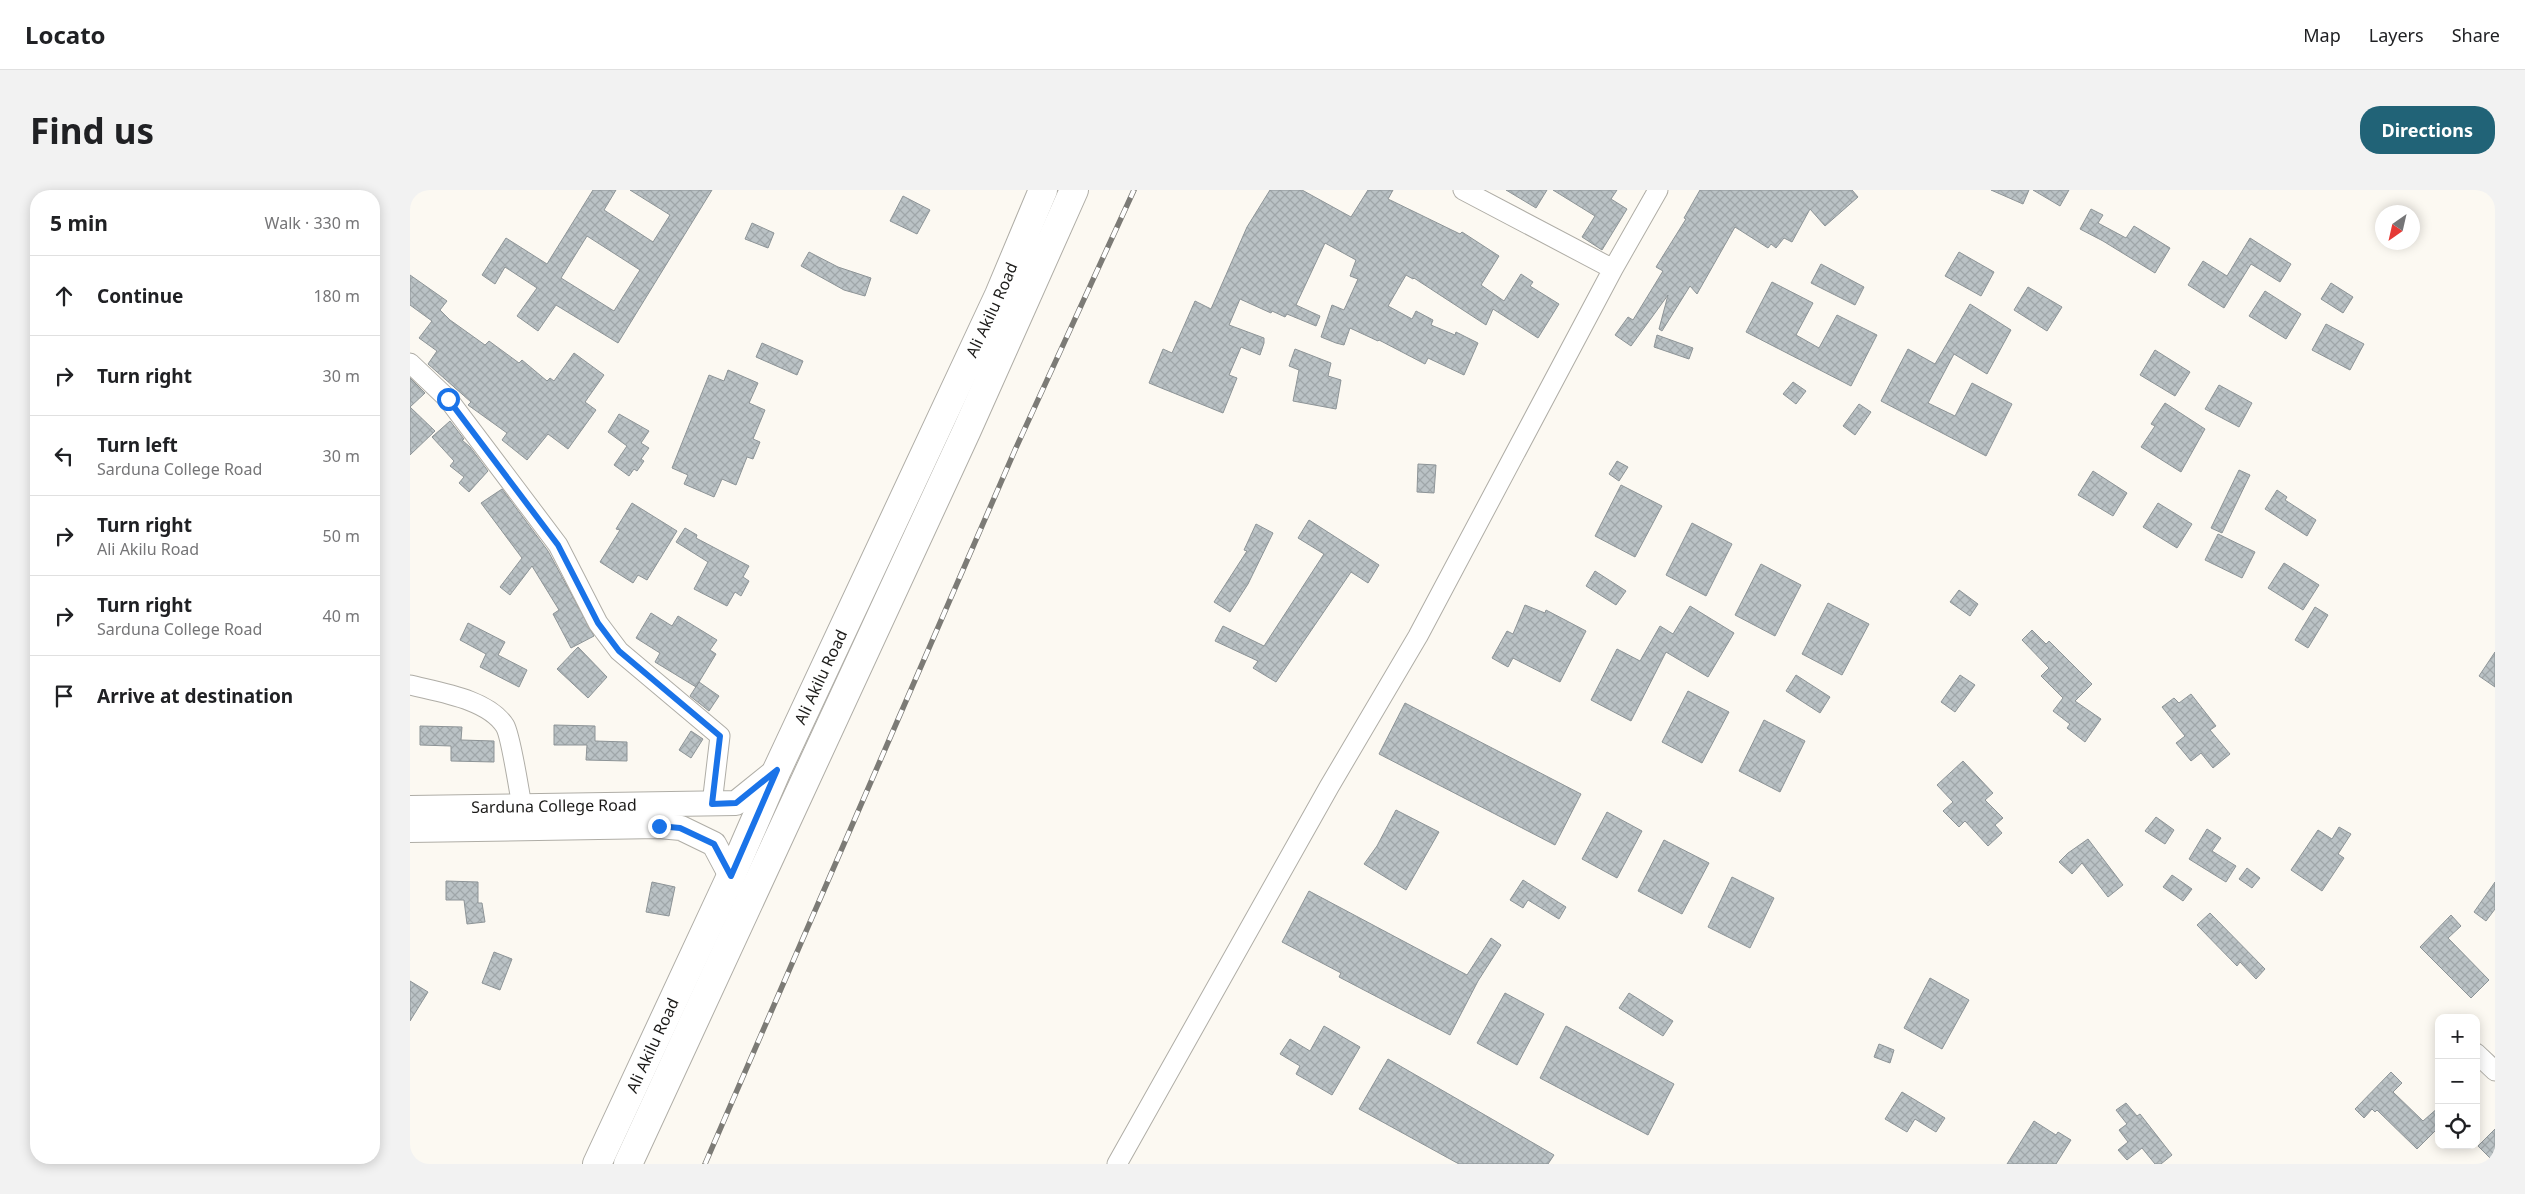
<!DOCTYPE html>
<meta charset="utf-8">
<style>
body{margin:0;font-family:"Noto Sans",sans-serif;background:#f2f2f2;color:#202124}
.controls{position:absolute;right:15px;bottom:15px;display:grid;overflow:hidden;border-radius:10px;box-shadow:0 2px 12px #0003}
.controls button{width:45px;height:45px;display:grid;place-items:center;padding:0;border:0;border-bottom:1px solid #e0e0e0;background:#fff;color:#202124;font:25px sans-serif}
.compass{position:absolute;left:1965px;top:15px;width:45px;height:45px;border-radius:50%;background:#fff;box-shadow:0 2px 12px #0003;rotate:214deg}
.stop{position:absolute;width:15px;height:15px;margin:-11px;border:4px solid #1a73e8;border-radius:50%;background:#fff}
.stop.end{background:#1a73e8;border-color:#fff;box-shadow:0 1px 5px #0008}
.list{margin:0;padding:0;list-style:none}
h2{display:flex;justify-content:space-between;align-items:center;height:65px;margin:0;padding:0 20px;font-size:21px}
h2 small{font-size:16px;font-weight:400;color:#757577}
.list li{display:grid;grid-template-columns:32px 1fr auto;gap:15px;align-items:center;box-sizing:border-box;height:80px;padding:0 20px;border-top:1px solid #e0e0e0}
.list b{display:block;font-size:19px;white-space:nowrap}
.list p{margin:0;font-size:16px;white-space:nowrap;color:#757577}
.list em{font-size:16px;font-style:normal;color:#757577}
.icon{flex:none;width:28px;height:28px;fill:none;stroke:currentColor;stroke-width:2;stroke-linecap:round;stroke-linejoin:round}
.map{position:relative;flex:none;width:2085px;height:974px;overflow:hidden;border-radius:20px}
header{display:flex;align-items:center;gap:30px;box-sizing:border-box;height:70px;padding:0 25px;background:#fff;border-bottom:1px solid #e0e0e0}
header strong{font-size:24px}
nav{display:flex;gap:28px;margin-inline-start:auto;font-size:18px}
.intro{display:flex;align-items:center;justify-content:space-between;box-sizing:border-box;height:120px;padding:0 30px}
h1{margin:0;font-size:35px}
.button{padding:12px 22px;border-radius:20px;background:#216377;color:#fff;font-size:18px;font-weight:700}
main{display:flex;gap:30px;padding:0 30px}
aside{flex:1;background:#fff;border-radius:20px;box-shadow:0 2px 12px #0003}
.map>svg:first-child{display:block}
</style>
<header>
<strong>Locato</strong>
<nav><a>Map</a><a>Layers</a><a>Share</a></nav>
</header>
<div class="intro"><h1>Find us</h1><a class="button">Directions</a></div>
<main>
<aside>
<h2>5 min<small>Walk · 330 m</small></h2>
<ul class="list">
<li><svg class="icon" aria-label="ahead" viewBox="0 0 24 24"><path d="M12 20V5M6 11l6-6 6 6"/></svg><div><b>Continue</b></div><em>180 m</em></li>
<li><svg class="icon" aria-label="right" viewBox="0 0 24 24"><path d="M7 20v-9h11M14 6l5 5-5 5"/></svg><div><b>Turn right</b></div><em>30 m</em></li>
<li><svg class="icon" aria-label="left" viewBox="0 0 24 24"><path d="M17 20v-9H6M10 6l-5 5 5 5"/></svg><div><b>Turn left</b><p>Sarduna College Road</p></div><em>30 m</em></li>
<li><svg class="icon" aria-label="right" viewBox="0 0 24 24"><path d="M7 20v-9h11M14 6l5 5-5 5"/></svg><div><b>Turn right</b><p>Ali Akilu Road</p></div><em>50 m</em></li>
<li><svg class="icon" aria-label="right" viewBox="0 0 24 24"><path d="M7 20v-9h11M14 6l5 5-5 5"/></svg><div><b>Turn right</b><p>Sarduna College Road</p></div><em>40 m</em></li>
<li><svg class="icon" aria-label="arrive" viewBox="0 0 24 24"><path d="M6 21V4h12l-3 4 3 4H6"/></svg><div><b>Arrive at destination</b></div></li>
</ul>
</aside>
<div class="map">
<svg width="2085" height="974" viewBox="0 0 2085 974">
<defs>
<pattern id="building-cross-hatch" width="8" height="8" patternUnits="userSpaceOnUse" patternTransform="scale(1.25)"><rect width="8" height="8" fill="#bac2c5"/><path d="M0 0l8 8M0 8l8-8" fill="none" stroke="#9fa6a9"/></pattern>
</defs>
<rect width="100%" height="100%" fill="#fcf9f2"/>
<!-- building -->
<path fill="url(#building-cross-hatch)" stroke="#8d9497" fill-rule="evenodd" d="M183,0h23l-12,20 49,32 17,-27 -40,-25h82l-94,153 -62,-38 -18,26 -21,-15 20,-28 -32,-21 -10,17 -13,-9 24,-37 41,26zM177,46l53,34 -26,41 -53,-33z
M860,0h32l49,27 17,-27h25l-5,9 72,35 2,-2 37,24 -18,29 23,16 17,-27 12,8 -3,4 29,18 -21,34 -45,-29 -7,16 -72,-47 -1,1 -7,-4 -18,31 24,13 4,-8 17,9 -2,5 24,10 1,-3 22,11 -14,32 -36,-17 -3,6 -46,-24 -1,1 -28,-13 -6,17 -8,-2 -15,-6 11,-32 12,5 14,-31 -8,-3 6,-16 -31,-17 -29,62 24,11 -4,10 -29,-12 -2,3 -13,-6 -1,2 -31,-14 -11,26 35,13v5l-4,12 -19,-8 -12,28 8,3 -14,35 -74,-30 14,-34 9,4 23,-52 16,8 36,-82z
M1096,0h41l-11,18z
M1143,0h64l-6,9 16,10 -25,41 -20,-13 13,-21z
M1290,0h152l6,7 -33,29 -15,-17 -18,33 -8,-4 -8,10 -5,-4 -3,4 -33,-21 -38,67 -7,-8 -28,45 -3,-2 9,-34 -37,51 -16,-11 13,-18 5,3 30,-49 -7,-4 30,-48 -2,-1z
M1581,0h38l-6,14z
M1623,0h36l-9,16z
M493,6l27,14 -13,24 -27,-13z
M1681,19l12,6 -5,8 28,15 8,-12 36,22 -15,25 -52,-32 -23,-12z
M342,33l22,10 -6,15 -23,-9z
M1840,48l41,26 -11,18 -29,-18 -27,44 -36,-23 15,-24 24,15z
M399,62l29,15 33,11 -6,18 -21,-6 -43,-24z
M1549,62l35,20 -13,24 -36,-20z
M1411,74l43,23 -9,18 -44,-22z
M0,85l37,26 -7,9 10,10 35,25 4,-4 30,22 3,-3 25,21 3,-3 4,3 20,-28 30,22 -19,27 11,8 -28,39 -20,-15 -21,26 -25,-20 5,-7 -39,-28 3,-3 -43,-38 9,-13 -18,-13 13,-17 -22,-16z
M1362,92l41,21 -17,32 23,13 18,-33 40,20 -26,51 -105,-54z
M1921,93l22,14 -10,16 -22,-14z
M1618,97l34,20 -15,24 -33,-21z
M1855,101l36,23 -15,25 -37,-23z
M1560,114l41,26 -24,44 -33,-20 -26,49 27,13 17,-33 40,21 -26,52 -105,-55 27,-52 27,15z
M1916,134l38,20 -14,26 -38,-20z
M1247,145l36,13 -4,11 -35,-12z
M352,153l41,18 -6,14 -41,-18z
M885,159l36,14 -3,13 13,4 -5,29 -43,-8 6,-31 -10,-4z
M1745,160l35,22 -15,24 -35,-21z
M318,180l30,13 -9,20 16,7 -12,29 7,3 -7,17 -6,-2 -11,28 -14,-6 -8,18 -30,-13 4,-9 -16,-7 37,-93 15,6z
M0,188l15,15 -15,14 25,24 -25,24z
M1383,192l13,9 -10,13 -13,-10z
M1809,195l33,18 -13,24 -34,-18z
M1755,213l40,26 -24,43 -40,-25 14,-21 -4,-2z
M1449,214l12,8 -16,23 -12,-9z
M209,224l30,17 -8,12 8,5 -8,11 3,2 -7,10 -3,-2 -5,7 -15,-11 13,-19 -19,-14z
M40,231l14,18 -2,1 8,7 18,24 -19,21 -10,-9 5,-6 -14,-11 4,-5 -22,-24z
M1207,271l11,6 -9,14 -10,-7z
M1008,274l18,1 -2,28 -17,-1z
M1829,280l11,5 -28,58 -11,-5z
M1683,281l34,22 -14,23 -35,-21z
M1211,295l41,21 -27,51 -40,-21z
M92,299l46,62 46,85 -23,12 -18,-34 6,-4 -27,-44 -22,29 -10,-8 22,-29 -41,-55z
M1867,300l10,7 -2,3 31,20 -9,16 -42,-27z
M222,313l45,28 -30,49 -9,-5 -5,8 -33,-21 20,-32 -4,-1z
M1748,313l34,21 -15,24 -34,-21z
M899,330l70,45 -11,18 -17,-11 -75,110 -23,-14 5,-7 -43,-20 8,-15 41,20 60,-92 -26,-16z
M1282,333l40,21 -26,52 -40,-21z
M846,334l17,9 -25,51 -18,28 -16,-10 33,-51 -3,-1z
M275,338l12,7 -1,3 53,28 -6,11 6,4 -8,15 -6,-4 -8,14 -33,-17 14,-27 -32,-20z
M1808,344l37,18 -13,26 -37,-18z
M1874,373l35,22 -16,25 -35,-22z
M1351,374l40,21 -26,51 -40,-21z
M1185,381l31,20 -10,14 -30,-19z
M1549,400l19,14 -8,12 -20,-14z
M1418,413l41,21 -27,51 -40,-21z
M1115,415l20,8 1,-3 40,21 -26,51 -47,-24 -5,9 -16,-9 15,-27 6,3z
M1280,416l44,27 -26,44 -42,-25 -35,69 -40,-21 26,-51 23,12 20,-35 13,8z
M1905,417l13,8 -20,33 -13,-8z
M241,423l21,13 6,-10 39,24 -7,10 6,4 -20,33 -41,-25 5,-9 -24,-15z
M58,433l37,19 -7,13 29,15 -8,17 -39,-20 6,-13 -26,-14z
M1622,440l14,14 3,-3 43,43 -17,17 26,18 -16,23 -18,-14 3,-4 -17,-13 10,-13 -22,-22 8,-8 -27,-28z
M168,457l29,30 -19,21 -31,-29z
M2085,462v35l-16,-11z
M1386,485l34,22 -10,16 -34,-22z
M1550,485l15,10 -20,27 -14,-10z
M289,492l20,14 -10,15 -19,-15z
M1278,501l41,21 -27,51 -40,-21z
M1781,504l25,32 -6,4 20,24 -17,14 -12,-15 -10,8 -15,-18 9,-7 -23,-29 12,-9 5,5z
M995,513l176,91 -26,51 -176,-91z
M1354,530l41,21 -25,51 -41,-21z
M144,535l41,1v15l32,1v19l-41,-1 1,-15h-33z
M10,536l42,1 -1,13 33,1v21l-43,-1v-15l-31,-1z
M281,541l12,8 -12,19 -12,-8z
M1553,571l30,32 -8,7 18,18 -8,7 7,8 -14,13 -23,-25 -6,6 -16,-16 10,-9 -16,-17z
M986,620l43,22 -33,58 -42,-26 13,-18z
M1197,622l35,19 -25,47 -35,-19z
M1746,627l18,13 -9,14 -20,-13z
M1929,637l12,7 -13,20 6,4 -22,33 -31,-21 27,-40 14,9z
M1797,639l14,9 -9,13 24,15 -10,16 -37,-23z
M1678,649l35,46 -15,12 -26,-34 -10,11 -13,-12 9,-9z
M1254,650l45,23 -27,51 -44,-23z
M1837,678l13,10 -8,10 -13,-9z
M1762,685l20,14 -9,12 -20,-14z
M1322,687l42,21 -24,50 -42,-21z
M1113,690l43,27 -7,12 -31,-19 -5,8 -13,-8z
M36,691l32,1v21h4l3,19 -18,2 -3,-24h-18z
M242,692l23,5 -6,29 -23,-4z
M2085,692v27l-9,12 -12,-9z
M899,701l158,84 24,-37 10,7 -23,36 -28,54 -111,-58 2,-4 -59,-31z
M1800,723l55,56 -9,10 -16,-17 -3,4 -40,-41z
M2041,725l10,11 -13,12 41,42 -18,18 -51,-51z
M84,762l18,7 -12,31 -18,-7z
M1520,788l39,22 -27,49 -38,-21z
M0,791l18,11 -18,29z
M1095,803l39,21 -27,51 -40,-22z
M1219,803l44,28 -10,15 -44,-28z
M914,836l36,21 -28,48 -36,-21 4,-8 -20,-12 10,-15 20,12z
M1156,836l108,58 -26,51 -108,-57z
M1469,854l15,6 -4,13 -16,-6z
M978,869l166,96 -6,9h-89l-100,-55z
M1981,882l11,11 -9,9 30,29 16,-14v20l-22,22 -40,-39 -2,2 -3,-3 -8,9 -9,-9z
M1492,902l43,26 -9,14 -21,-13 -8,13 -22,-13z
M1716,913l11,13 3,-2 32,41 -11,9h-6l-13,-16 -15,12 -9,-10 10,-8 -9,-12 8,-6 -11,-14z
M1624,931l22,14 2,-3 13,8 -15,24h-49z
M2085,939v34l-17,-17z"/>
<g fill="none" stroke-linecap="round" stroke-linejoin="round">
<!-- minor casing -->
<g stroke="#afada6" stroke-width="21">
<path id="minor" d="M1053,0l150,79
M0,173l38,36 110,146 40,78 21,28 101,85 -8,68
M0,495c28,7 78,14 95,41 6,10 14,65 17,80
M2066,863l19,18
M707,974l212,-377 89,-151 195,-367 45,-79"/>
</g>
<!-- tertiary casing -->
<g stroke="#afada6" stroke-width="26">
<g id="tertiary">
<path id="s1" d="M0,618l326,-5 41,-33"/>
<path d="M0,640l249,-4 22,2 33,16 17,32"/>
</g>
</g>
<!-- primary casing -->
<g stroke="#afada6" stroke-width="30">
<g id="primary">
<path id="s2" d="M187,974l134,-288 46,-106 222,-475 44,-105"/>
<path d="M218,974l339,-734 107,-240"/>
</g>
</g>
<!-- minor -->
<use href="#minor" stroke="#fff" stroke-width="19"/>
<!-- tertiary -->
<use href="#tertiary" stroke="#fff" stroke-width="24"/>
<!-- primary -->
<use href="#primary" stroke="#fff" stroke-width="28"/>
<!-- rail casing -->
<g stroke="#7c7b76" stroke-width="5.5">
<path id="rail" d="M295,974l310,-714 119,-260"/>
</g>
<!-- rail -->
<use href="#rail" stroke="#fff" stroke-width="4" stroke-dasharray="11" stroke-linecap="butt"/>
</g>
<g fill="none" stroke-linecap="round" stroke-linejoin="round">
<!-- route -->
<path stroke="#1a73e8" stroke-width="6" d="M38,209l110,146 40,78 21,28 101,85 -8,68 24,-1 41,-33 -46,106 -17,-32 -34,-16 -21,-2"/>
</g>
<g text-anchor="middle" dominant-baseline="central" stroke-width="4.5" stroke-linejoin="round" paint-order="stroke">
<!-- street labels -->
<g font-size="16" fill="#1c1b19" stroke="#fff">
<text stroke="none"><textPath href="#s2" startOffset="941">Ali Akilu Road</textPath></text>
<text stroke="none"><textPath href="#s2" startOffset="536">Ali Akilu Road</textPath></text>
<text stroke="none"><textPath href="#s1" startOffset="144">Sarduna College Road</textPath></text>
<text stroke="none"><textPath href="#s2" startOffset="131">Ali Akilu Road</textPath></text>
</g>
</g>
</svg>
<div class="controls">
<button>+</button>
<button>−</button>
<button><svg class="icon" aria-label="locate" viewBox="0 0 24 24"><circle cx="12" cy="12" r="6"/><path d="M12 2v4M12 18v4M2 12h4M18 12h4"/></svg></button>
</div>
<svg class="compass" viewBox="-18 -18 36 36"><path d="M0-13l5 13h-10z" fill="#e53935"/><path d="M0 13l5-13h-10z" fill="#757577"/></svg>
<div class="stop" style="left:38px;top:209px"></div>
<div class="stop end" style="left:249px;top:636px"></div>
</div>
</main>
